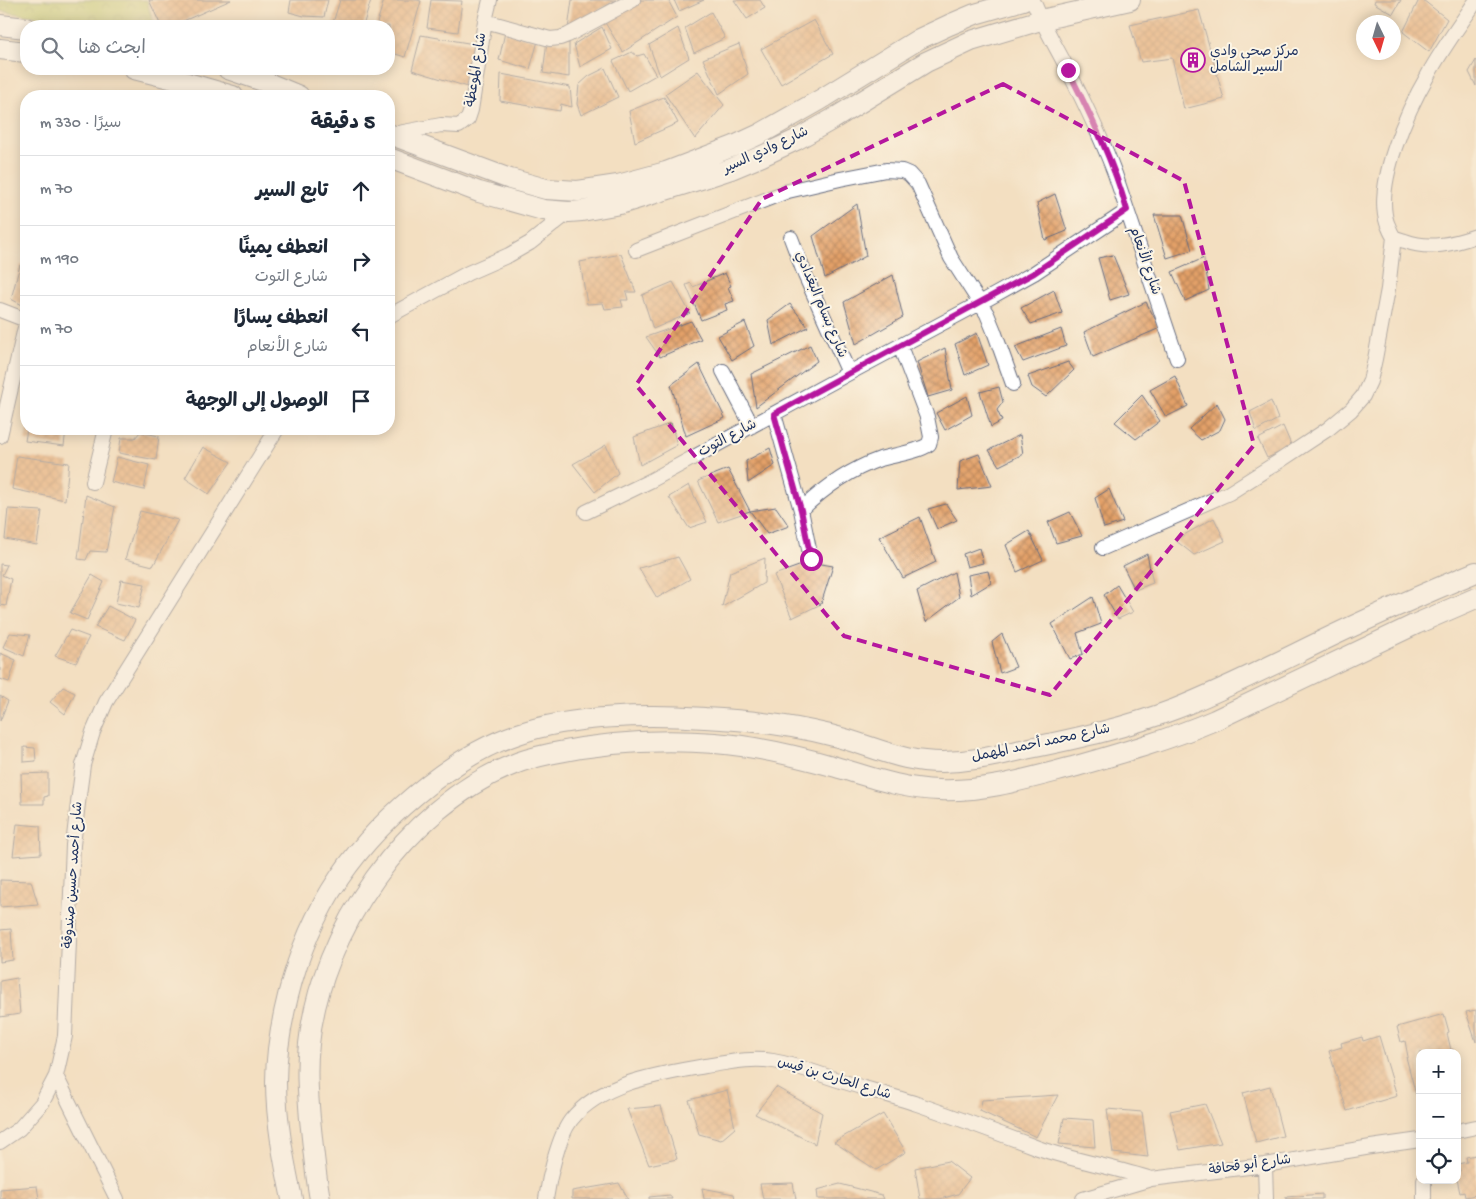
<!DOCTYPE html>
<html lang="ar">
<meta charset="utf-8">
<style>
body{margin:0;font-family:"Gochi Hand","Playpen Sans Arabic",sans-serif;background:#f2f2f3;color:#1f2937;direction:rtl}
.controls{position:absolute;right:15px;bottom:15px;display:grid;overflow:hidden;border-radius:10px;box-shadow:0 2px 12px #0003}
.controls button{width:45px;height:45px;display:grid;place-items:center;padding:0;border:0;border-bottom:1px solid #e0e1e3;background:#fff;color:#1f2937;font:25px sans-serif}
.compass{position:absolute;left:1356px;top:15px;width:45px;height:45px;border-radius:50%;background:#fff;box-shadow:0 2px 12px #0003;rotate:175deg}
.stop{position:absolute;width:15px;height:15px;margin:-11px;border:4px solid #b5179e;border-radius:50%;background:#fff}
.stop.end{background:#b5179e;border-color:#fff;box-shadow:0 1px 5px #0008}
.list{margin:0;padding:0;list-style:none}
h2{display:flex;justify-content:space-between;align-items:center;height:65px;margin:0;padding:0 20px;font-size:21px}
h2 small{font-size:16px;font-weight:400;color:#747a83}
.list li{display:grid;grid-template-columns:32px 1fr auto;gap:15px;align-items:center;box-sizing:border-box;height:70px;padding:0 20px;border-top:1px solid #e0e1e3}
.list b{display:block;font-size:19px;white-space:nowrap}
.list p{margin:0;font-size:16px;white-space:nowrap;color:#747a83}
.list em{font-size:16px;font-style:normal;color:#747a83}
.icon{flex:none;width:28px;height:28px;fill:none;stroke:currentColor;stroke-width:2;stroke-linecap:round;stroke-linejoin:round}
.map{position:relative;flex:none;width:1476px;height:1199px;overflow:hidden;direction:ltr}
.search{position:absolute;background:#fff;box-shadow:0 2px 12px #0003;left:20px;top:20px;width:375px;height:55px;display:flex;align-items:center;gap:12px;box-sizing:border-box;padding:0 18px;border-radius:20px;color:#747a83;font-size:19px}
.panel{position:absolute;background:#fff;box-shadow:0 2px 12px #0003;left:20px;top:90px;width:375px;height:345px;border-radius:20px;direction:rtl}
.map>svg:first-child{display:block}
</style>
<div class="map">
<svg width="1476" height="1199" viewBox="0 0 1476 1199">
<defs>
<pattern id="park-crowns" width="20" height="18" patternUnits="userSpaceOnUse" patternTransform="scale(1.25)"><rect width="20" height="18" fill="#bbca6d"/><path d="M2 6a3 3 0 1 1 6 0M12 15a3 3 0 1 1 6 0" fill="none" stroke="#a0ae61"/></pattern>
<pattern id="building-cross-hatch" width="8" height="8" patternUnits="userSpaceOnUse" patternTransform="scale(1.25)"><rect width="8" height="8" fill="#e3a068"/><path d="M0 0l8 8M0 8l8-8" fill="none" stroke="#b78359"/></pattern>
</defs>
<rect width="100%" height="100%" fill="#fcf5e5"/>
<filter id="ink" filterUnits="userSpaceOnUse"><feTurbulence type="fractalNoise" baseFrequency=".02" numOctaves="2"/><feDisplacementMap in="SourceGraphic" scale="10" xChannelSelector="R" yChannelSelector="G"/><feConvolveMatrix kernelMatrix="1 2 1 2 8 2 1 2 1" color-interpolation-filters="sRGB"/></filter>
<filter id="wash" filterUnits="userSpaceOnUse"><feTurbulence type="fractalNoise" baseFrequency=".0096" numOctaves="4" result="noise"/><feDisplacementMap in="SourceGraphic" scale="20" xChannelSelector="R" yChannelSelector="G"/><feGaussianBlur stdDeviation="1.12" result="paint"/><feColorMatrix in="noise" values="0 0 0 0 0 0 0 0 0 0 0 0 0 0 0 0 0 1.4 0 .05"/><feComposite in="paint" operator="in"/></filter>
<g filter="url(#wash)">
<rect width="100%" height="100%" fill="#f3dfc1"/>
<!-- park -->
<path fill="url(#park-crowns)" stroke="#6b7c66" d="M0,0h147l7,26h-62l-92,-15z"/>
<g id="blocks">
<!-- building -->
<path fill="url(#building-cross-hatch)" d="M149,0h82l-59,26h-11z
M291,0h37l-4,17 -20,-1 -15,-4z
M340,0h31l-8,26h-31z
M384,0h33l4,1 -16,56 -16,-5v-26h-13z
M431,0l31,1 -4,31 -31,-4z
M572,0h44l-48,29z
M641,0h27l9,17 -54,35 -19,-31z
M674,0h30l-25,11z
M734,0h26l5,8 -18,11z
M1375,0h26l-8,14 -19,-11z
M1419,0h4l24,19 -18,33 -26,-20z
M1199,10l25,89 -40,10 -12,-51 -31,4 -11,-37z
M711,12l14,26 -31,15 -9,-25z
M814,20l19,34 -52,30 -20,-35z
M602,27l10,22 -32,18 -6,-23z
M678,28l11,30 -29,18 -11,-31z
M505,32l33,9 -8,28 -31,-9z
M421,35l53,9 -6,43 -56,-17z
M547,41l22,2v34l-26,-4z
M739,44l9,30 -29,20 -16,-35z
M632,52l5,4 7,-2 12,21 -28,16 -15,-30z
M1476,60v26l-7,-14z
M605,68l13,29 -37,18 -4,-11 2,-19 10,-9z
M698,71l26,34 -29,34 -30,-45z
M501,74l69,13 2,20 -11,-3 -1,7 -60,-10z
M664,97l14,26 -43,19 -6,-31z
M1055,194l12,37 -22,9 -8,-37z
M857,204l9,52 -41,22 -12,-42z
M1154,215h28l10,35 -25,8z
M621,254l15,38h-10l2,8h-7l2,7 -18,2 -2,-6 -16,1 -7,-42z
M1113,255l16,39 -19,6 -12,-42z
M1204,258l5,32 -24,11 -13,-29z
M20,265l6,1v41l-15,-8z
M725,273l6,13 -3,1 6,14 -9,3 2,6 -26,10 -15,-35 5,-2 2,4z
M893,275l10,42 -47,27 -12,-42z
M673,282l17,31 -37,16 -11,-34z
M1054,290l8,23 -31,11 -10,-16z
M1146,302l14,26 -67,29 -9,-25z
M790,304l18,23 -35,18 -5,-25z
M691,321l10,18 -41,18 -14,-20z
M745,322l9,24 -22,14 -14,-24z
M1061,329l5,17 -43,16 -8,-15z
M977,333l11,32 -23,10 -10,-31z
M810,345l7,16 -61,46 -5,-33z
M945,348l7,42 -24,7 -11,-35z
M1068,362l6,8 -28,27 -14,-10 -4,-11z
M699,364l26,54 -39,18 -15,-51z
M1175,376l13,30 -22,11 -16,-27z
M999,387l4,15 -6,8 5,11 -11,6 -11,-35z
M1142,395l18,26 -24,18 -21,-17z
M967,396l5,19 -27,15 -9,-17z
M1271,401l7,18 -22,12 -6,-19z
M1217,403l8,16 -5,11 -19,10 -12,-11z
M671,423l6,22 -37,20 -6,-28z
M1283,426l9,21 -25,11 -9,-19z
M27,429h39l-2,17 -39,-5z
M140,432l19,4 -3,24 -37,-7 2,-15h14z
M1020,435l3,19 -24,12 -10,-16z
M606,445l12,28 -23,19 -22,-28z
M203,447l28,15 -22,32 -24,-16z
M770,448l5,17 -27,18 -2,-22z
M979,454l13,32 -34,4 2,-29z
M17,456l52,7 -4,37 -53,-11z
M117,457l32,8 -5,25 -33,-8z
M728,469l22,42 26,-4 13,19 -22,8 -17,-23 -32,11 -20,-41z
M689,485l18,37 -18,6 -20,-31z
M1109,489l14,33 -19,6 -9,-30z
M86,495l29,12 -9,45 -16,-1 -4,9 -8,-1z
M946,504l11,16 -20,9 -9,-20z
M8,509l34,2 -5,34 -32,-6z
M140,511l38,9 -25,46 -28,-7z
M1070,512l12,24 -26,7 -8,-21z
M920,517l16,45 -33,16 -24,-41z
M1214,518l11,23 -31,14 -19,-15z
M1029,531l14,29 -26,12 -11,-27z
M979,548l4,15 -16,4 -4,-13z
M1147,554l6,29 -18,7 -12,-24z
M678,557l12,22 -33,19 -18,-30z
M765,558l-1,25 -42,24 8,-35z
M810,562l23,4 -12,38 -29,14 -18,-43z
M0,564l7,1 -5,10 9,4 -5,27 -6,-1z
M988,571l3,12 -20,12 -3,-20z
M954,572l5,25 -33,25 -9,-31z
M92,575l12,7 -17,38 -17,-7z
M121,580l24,4 -6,24 -23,-5z
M1117,585l16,27 -15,7 -14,-24z
M1093,597l8,27 -24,9 6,21 -13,5 -18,-35z
M108,606l27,14 -10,20 -30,-13z
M70,630l19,7 -13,26 -21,-7z
M10,633l20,2 -6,21 -21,-9z
M1002,634l14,33 -16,6 -8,-31z
M0,653l16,7 -7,22 -9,-3z
M63,687l12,6 -10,21 -15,-12z
M0,696l8,5 -8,20z
M24,747l11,1 1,13 -12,1z
M48,773v23l-4,1v7h-22l-1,-30z
M17,824l23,2 1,28 -28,2z
M0,880l31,1 7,23 -38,3z
M11,929l2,31 -13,2v-32z
M17,978l3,36 -20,3v-36z
M1476,1010v32l-10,-30z
M1444,1014l5,18 -2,1 4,17 2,-1 1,4h-34v41l-4,1 -10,-38h2l-3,-16 -4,1 -4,-15z
M1379,1036l18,60 -50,15 -18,-60 13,-4 -1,-4 21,-6 1,4z
M1270,1086l13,50 -27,7 -13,-50z
M776,1087l46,26 -7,31 -60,-30z
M727,1090l8,38 -14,12 -22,-6 -10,-34z
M1058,1095l-22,42 -56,-26 2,-11z
M1205,1104l16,39 -41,7 -10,-39z
M661,1106l16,53 -28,6 -22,-56z
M1107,1109l35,3 6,45 -35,-4z
M883,1114l23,38 -30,18 -42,-28z
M1064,1118l29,2 2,27 -36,-3z
M1476,1155v40l-11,2 -1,-5 -4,1 -3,-14v-8h3l-2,-7 9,-2 -1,-5z
M948,1161l22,17 -12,16 -18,5h-20l-5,-31z
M619,1183l9,16h-56v-8z
M793,1183l3,16h-33l-3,-15z
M840,1184l42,11 2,4h-66l-1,-9z
M37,1186l2,13h-39v-10z
M702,1188l32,6 1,5h-31z
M1322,1194v5h-36v-2z
M670,1195l2,4h-23v-2z"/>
</g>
</g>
<g filter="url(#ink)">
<use href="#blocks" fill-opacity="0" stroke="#676d81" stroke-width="1"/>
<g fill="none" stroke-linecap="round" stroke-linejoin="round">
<!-- minor casing -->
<g stroke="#676d81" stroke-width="16">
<path id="minor" d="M1033,0c10,26 24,48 36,72 17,34 33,67 46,102l62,185
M1476,1c-16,24 -34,48 -48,74 -20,34 -54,109 -41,148 2,4 4,11 7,14 3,2 8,3 11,4 24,9 48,3 71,-5
M485,21l65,18 10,-1 8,-3 65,-35
M393,134l48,-9 18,1 9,-7 3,-9 14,-89 5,-21
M791,238l14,37 44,98
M636,250l152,-59 52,-12 46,-9 16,1 7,3 9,10 33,74 36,56 7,17 19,53
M0,310l26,10
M389,316l79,-43 41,-18 21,-12 39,-31
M723,371l29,55
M774,414l27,96 10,49
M0,436l26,-113
M93,482l13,-53
M801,510c24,-23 48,-40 79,-51 14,-4 39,-7 49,-15l2,-7 -4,-20 -27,-71
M586,512l64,-31 199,-108 131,-70 54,-30 93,-62
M1103,548l126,-55 49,-31 50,-33 23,-19 12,-14 7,-15 5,-22 13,-70 6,-52
M56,1076l61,123
M1457,1131l19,-4
M0,1142l19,-13 23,-26 14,-27 9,-40 8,-191 6,-50 4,-30 10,-33 13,-30 171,-273
M1265,1165l1,34
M1424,1180v19
M546,1199c3,-21 12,-62 25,-79 30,-38 89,-46 134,-54 21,-3 46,-9 68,-5 23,4 46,13 68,20 26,8 51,15 76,23 41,14 81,29 121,44 37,13 76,19 113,31
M1083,1199l68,-20 114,-14 106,-18 49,-7"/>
</g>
<!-- secondary casing -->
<g stroke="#676d81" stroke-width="22">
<path id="secondary" d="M0,25l26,3
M0,49l26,3
M134,69l40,10 59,17
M228,69l35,12 36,15
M389,134l121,45 36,10 32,2 40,-6 48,-13 68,-26 26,-12 60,-34 99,-61 30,-14 26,-11 48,-14
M389,158l90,34 64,18 26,2 13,-1 38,-7 81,-25 30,-10 31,-13 34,-16 37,-21 93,-57 45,-21 70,-21 89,-20
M292,1199c-8,-38 -16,-78 -16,-117 0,-29 5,-58 12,-86 22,-90 68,-155 141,-212 27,-21 56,-39 89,-50 54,-19 131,-20 187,-16 42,2 85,7 125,17 26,6 50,17 76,23 22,5 47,5 70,1 18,-2 36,-7 54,-11 49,-10 98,-21 145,-39 53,-21 105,-48 157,-73 48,-23 96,-44 144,-64
M320,1199c-5,-27 -7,-53 -10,-80 -2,-25 -4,-50 -1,-75 11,-111 97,-237 203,-279 13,-6 28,-9 42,-12 53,-11 107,-14 161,-10 41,3 82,13 121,24 34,10 67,22 103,23 46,2 91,-12 134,-23 49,-14 95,-27 142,-47l201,-96 60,-26"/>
</g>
<!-- minor -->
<use href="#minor" stroke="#fff" stroke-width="14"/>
<!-- secondary -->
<use href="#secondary" stroke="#fff" stroke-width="20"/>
</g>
</g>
<g fill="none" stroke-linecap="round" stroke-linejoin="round" filter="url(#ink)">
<!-- route -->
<path stroke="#b5179e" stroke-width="6" d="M811,559l-10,-49 -27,-96 260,-141 93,-63c-14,-49 -36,-94 -59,-140"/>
</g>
<!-- marked area -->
<path d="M0 0H1476V1199H0ZM1003,84l181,97 70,264 -204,250 -206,-59 -208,-251 126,-186z" fill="#f3dfc1" fill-opacity=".55" fill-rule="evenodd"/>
<path fill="none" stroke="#b5179e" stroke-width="4" stroke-dasharray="10 6" stroke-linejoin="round" d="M1003,84l181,97 70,264 -204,250 -206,-59 -208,-251 126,-186z"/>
<!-- icons -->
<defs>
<g id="building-ring" transform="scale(1.25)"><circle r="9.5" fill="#fcf5e5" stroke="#b5179e" stroke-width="1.5"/><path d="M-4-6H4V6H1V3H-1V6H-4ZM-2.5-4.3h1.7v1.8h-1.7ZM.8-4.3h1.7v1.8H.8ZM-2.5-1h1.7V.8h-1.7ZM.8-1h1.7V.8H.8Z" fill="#b5179e"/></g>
</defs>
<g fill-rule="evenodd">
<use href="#building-ring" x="1193" y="60"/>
</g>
<g text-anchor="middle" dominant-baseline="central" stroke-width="4" stroke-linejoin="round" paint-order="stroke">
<!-- poi labels -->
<g font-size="14" fill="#1b2f5e" stroke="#fcf5e5" text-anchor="start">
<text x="1210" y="52">مركز صحي وادي<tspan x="1210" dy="16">السير الشامل</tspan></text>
</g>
<!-- street labels -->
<g font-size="14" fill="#1b2f5e" stroke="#fcf5e5">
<text transform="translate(477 70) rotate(-81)">شارع الموعظة</text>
<text transform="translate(766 151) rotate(-25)">شارع وادي السير</text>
<text transform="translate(1144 261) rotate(71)">شارع الأنعام</text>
<text transform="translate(820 305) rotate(67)">شارع بسام البغدادي</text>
<text transform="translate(728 439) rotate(-28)">شارع التوت</text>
<text transform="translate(1041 744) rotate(-12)">شارع محمد أحمد المهمل</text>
<text transform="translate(74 875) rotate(-86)">شارع أحمد حسين صندوقة</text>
<text transform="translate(834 1079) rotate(17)">شارع الحارث بن قيس</text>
<text transform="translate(1250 1166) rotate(-8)">شارع أبو قحافة</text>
</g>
</g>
</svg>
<div class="controls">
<button>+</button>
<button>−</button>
<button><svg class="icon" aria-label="locate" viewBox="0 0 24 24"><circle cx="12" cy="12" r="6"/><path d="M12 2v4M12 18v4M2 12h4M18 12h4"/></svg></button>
</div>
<svg class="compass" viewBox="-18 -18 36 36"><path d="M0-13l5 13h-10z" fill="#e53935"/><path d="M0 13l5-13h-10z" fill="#747a83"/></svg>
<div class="stop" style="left:811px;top:559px"></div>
<div class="stop end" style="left:1068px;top:70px"></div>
<div class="search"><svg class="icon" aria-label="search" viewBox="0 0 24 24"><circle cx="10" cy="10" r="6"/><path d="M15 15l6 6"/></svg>ابحث هنا</div>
<section class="panel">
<h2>5 دقيقة<small>سيرًا · 330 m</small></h2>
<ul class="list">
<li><svg class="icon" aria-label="ahead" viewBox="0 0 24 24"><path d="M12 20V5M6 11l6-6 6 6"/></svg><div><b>تابع السير</b></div><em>70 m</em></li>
<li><svg class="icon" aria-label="right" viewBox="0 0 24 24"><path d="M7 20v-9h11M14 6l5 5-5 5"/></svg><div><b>انعطف يمينًا</b><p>شارع التوت</p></div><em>190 m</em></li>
<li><svg class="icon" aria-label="left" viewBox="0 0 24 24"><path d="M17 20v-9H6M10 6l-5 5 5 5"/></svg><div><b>انعطف يسارًا</b><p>شارع الأنعام</p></div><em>70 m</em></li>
<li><svg class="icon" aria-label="arrive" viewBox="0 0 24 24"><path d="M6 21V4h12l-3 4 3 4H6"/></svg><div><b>الوصول إلى الوجهة</b></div></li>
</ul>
</section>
</div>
